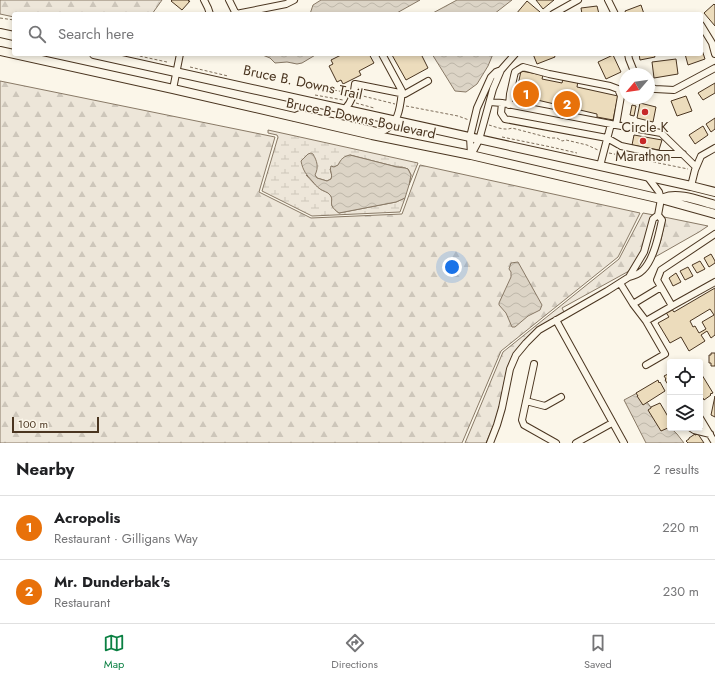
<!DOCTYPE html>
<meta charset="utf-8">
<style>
body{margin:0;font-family:Jost,sans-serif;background:#f6f6f6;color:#202124}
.controls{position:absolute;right:12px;bottom:12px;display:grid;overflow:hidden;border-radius:4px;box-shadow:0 2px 6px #0003}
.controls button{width:36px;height:36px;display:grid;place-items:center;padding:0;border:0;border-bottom:1px solid #e0e0e0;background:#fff;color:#202124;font:20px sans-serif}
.compass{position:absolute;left:619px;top:68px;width:36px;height:36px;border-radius:50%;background:#fff;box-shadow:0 2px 6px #0003;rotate:241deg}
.scale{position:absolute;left:12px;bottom:10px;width:87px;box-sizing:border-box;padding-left:4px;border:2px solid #4a3520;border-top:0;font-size:11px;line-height:14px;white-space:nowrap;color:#4a3520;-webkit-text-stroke:3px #fbf6e9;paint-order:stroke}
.you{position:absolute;left:452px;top:267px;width:14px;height:14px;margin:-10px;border:3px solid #fff;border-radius:50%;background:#1a73e8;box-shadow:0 0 0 6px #1a73e833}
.badge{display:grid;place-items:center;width:26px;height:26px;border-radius:50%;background:#0b8043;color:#fff;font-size:13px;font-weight:700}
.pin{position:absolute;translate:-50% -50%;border:2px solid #fff;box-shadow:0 1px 4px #0006}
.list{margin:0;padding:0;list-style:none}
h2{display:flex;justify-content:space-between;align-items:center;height:52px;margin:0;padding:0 16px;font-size:17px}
h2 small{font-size:13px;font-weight:400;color:#757577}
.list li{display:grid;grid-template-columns:26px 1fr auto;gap:12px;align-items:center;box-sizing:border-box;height:64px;padding:0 16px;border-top:1px solid #e0e0e0}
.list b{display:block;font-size:15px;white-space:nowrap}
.list p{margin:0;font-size:13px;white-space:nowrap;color:#757577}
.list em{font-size:13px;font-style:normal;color:#757577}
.icon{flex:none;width:22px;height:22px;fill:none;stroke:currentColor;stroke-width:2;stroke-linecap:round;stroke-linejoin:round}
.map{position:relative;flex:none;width:715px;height:443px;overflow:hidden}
.search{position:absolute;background:#fff;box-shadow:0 2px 6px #0003;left:12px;right:12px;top:12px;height:44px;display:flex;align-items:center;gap:10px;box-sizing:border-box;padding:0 14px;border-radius:4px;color:#757577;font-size:15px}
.sheet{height:180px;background:#fff}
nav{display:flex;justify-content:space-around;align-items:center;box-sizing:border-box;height:56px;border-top:1px solid #e0e0e0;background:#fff;font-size:11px;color:#757577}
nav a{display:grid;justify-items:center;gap:2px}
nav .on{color:#0b8043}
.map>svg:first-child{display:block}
</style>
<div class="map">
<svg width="715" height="443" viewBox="0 0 715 443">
<defs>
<pattern id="forest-firs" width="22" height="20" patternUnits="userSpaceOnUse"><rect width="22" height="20" fill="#ede6d9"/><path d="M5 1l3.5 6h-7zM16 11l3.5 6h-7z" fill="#cdc6ba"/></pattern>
<pattern id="wetland-marsh" width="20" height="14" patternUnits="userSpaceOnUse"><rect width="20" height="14" fill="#ede6d9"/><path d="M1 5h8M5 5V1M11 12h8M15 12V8" fill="none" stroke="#cdc6ba"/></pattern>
<pattern id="water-waves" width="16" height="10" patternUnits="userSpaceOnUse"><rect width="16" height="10" fill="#dcd4c6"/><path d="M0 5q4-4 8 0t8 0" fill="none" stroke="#beb7aa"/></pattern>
</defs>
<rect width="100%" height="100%" fill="#fbf6e9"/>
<!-- forest -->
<path fill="url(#forest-firs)" stroke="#887966" d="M0,0h162l-10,14h-138v3l-14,-3z
M0,81l275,56 -16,55 52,26 91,-4 18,-49 220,48 -22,44 -117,94 -39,92h-462z
M643,213l11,2 -13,37 -12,19 -67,37 2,4 -27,16 -23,26 -7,15 -8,39 -5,16 -8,19h-21l38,-91 116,-93z
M664,217l44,9 -9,6 -44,25 6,-17 4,-20z"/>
<!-- wetland -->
<path fill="url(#wetland-marsh)" stroke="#887966" d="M268,130l150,33 -9,22 2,-10 -3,-6 -6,-2h-5l-47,-12 -10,7 -1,3 -9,4 2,7 -1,3 -4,2 -10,-3 -2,-3h-9c4,4 9,10 13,13 3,3 9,4 11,6 5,7 -4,10 9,19l57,-11 9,-4 -5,14 -88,4 -50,-25 16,-54 -1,-2 -9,-2z"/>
<!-- water -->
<path fill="url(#water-waves)" stroke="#887966" d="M321,0h99l-25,14h-85l3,-9z
M457,0h55l-18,14h-63z
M260,54h57l-15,9 -5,1 -10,-2 -12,1 -5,-5z
M432,54h61l-5,12 -11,18 -11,8 -11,-1z
M311,153l2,1c4,7 6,13 2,21l2,3 10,3 4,-2c2,-6 -2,-8 0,-13l3,1 4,-2c3,-6 6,-9 12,-10l47,12 8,1 3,1 3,6 -2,10 -4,13 -9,4 -57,11c-13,-9 -4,-12 -9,-18 -2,-3 -7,-4 -10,-6 -3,-2 -5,-5 -7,-7 -7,-8 -10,-11 -12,-21l7,-7z
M518,262l24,43 -2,5 -12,6 -13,11h-3l-6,-14 -7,-8v-2l12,-26v-5l-2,-3 2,-6z
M639,392l18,23 20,19 7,9h-38l-22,-43z"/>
<!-- building -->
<path fill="#ecdcbc" stroke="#4a3520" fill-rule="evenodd" d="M172,0h17l-1,1h2l-8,9 -11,-9z
M536,0h18l-11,9z
M527,1l13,11 -2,2h-22z
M714,4l1,1v21l-11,-13z
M641,5l3,9h-18l-1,-3z
M597,6l2,8h-17l-1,-6z
M701,47l4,12 -17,6 -3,-11h16z
M343,54h26l5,9 -15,8 2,4 -18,9 -2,-4 -4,2 -8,-16 4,-2 -2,-4z
M393,54h28l7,14 -22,12 -14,-25z
M533,54h21l1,3 -18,7z
M639,54h15l1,3 -15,3z
M613,55l8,17 -15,7 -8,-17z
M676,59l2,15 -24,4 -2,-16z
M521,71l22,4 -1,4 20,4 1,-4 15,2 -1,6 41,9 -5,24 -16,-3v-3l-64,-15 -1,3 -17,-3z
M715,83v10l-12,7 -5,-7z
M686,96l6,15 -15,5 -6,-15z
M640,103l16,4 -3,15 -16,-4z
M632,105l4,1 -2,10 -4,-1z
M715,118v11l-4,3 -5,-8z
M703,126l5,9 -13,9 -6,-9z
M634,135l28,5 -3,10 -27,-5z
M711,254l4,7v2l-6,4 -5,-9z
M700,261l5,8 -8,4 -5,-8z
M688,267l5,9 -8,4 -5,-9z
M676,273l5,9 -8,4 -4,-8z
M715,288v47l-4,3 -4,-7 -6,4 4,6 -16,10 -8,-14 -11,6 -12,-20 11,-6 -4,-6 6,-3 3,4zM710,309l4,6 -12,7 4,7 -7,4 -4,-7 -2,1 -3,-6z
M711,353h4v13h-4v-3h-2v-8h2z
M670,373v14l-1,-1 -4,-6 1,-1 -2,-3z
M702,375l11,18 -3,1 1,1 -7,5 -1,-2 -2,2 -1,-2v-22z
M658,380l1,3 1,-1 5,9 -22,14 -6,-9h1l-2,-3z
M715,396v21l-4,-2z
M660,403l10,17v7l-9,4 -13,-21 3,-2v-1z
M695,434v1l3,-1 6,9h-16l-2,-2 3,-2v-1z"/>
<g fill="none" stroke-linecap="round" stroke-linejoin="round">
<!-- minor casing -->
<g stroke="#4a3520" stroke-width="8">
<path id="minor" d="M204,0l4,8 2,6
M229,0l7,14
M608,0l7,14
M236,14l50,-10 8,-4
M553,14l25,-14
M701,25l11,18 3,11
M628,54l1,5 6,15
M649,86l6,3 19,1 41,-22
M173,89l7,-35
M490,102l12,1 -1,10 4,6 102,19 14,8 38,8h24
M502,103l109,21 5,1 45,8 35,34
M509,105l1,-11 4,-18 1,-4 3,-2 5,-3 26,7 61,12 8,3 3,7 -5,29
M345,109c7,-8 9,-15 10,-25l50,10 23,-13
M293,117l7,-3 81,18c18,-8 19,-23 21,-41l-20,-37
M471,155l8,-15 14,-51 8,-19 14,-16
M471,155l-1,-18 7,-29 14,-31 5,-5 5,-2
M600,166l11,-42
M691,186l4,-16 6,-14 14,-8
M629,277c5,-1 10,-3 14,-7 11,-11 16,-36 19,-50l-4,-5 3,-16 -2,-7 -12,-16
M620,283l13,21
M672,306l43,-24
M556,320l68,123
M646,321l-13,-17 28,-17
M534,364l-12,56 2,5 32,18
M646,365l19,-11 -19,-33 26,-15 -15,-26 4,-10 54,-36
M526,401l19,5 16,-9
M700,418l15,25
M691,428l3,2 16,4
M490,443l7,-18 5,-17 8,-39 6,-14 10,-12 13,-13 68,-39 22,-14 15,-25 9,-33 5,-4
M576,443l36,-20"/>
</g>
<!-- major casing -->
<g stroke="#4a3520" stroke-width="10">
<path id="major" d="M0,33l14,3
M0,51l173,38 199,46 99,20 190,44 54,15
M94,54l597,132 24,6
M664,198c14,-6 36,3 51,7"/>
</g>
<!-- path -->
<path stroke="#7f6f5c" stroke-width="1" stroke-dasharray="3 2" stroke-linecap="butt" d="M0,18l14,2
M130,54l37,8
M190,67l38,9
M329,89l19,4
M315,95l28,5
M359,95l36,9
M356,103l18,5
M406,106l52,10 11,4
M489,125c7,2 16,6 23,3l38,10h7l5,3 4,-1 21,5 11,5
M502,137l49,10 26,6
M609,153l79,16"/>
<!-- minor -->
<use href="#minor" stroke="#fbf6e9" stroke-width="6"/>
<!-- major -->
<use href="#major" stroke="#fbf6e9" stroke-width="8"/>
</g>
<!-- markers -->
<g fill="#c62828" stroke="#fbf6e9" stroke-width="1.5">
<circle cx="645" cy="112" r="4"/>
<circle cx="643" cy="141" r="4"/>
</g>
<g text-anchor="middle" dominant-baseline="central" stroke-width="3" stroke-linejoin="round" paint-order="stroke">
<!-- street labels -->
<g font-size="14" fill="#4a3520" stroke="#fbf6e9">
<text transform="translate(303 82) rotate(12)">Bruce B. Downs Trail</text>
<text transform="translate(361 118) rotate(12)">Bruce B Downs Boulevard</text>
</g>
<!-- poi labels -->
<g font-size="14" fill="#4a3520" stroke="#fbf6e9">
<text x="645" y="127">Circle K</text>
<text x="643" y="156">Marathon</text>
</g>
</g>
</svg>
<div class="controls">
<button><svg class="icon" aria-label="locate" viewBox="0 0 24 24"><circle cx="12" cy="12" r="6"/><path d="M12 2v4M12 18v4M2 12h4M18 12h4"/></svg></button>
<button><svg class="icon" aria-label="layers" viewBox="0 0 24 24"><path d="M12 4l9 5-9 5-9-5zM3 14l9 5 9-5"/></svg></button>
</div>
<svg class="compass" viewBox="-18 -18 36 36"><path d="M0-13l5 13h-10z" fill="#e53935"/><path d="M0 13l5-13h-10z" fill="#757577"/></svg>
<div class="scale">100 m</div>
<div class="you"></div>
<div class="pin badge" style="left:526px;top:94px;background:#e8710a">1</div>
<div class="pin badge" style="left:567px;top:104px;background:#e8710a">2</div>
<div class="search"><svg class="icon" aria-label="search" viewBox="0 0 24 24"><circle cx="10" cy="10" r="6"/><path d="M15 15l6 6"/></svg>Search here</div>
</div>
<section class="sheet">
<h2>Nearby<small>2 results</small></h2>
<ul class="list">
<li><span class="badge" style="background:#e8710a">1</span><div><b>Acropolis</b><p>Restaurant · Gilligans Way</p></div><em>220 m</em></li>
<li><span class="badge" style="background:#e8710a">2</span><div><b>Mr. Dunderbak's</b><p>Restaurant</p></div><em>230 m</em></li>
</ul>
</section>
<nav>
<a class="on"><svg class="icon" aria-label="map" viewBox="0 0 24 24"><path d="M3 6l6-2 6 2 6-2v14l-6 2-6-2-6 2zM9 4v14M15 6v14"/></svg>Map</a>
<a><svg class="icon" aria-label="directions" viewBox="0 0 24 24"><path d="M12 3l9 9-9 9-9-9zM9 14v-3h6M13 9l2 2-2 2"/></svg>Directions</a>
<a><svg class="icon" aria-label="saved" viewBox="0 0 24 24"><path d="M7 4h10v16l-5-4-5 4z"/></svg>Saved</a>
</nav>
